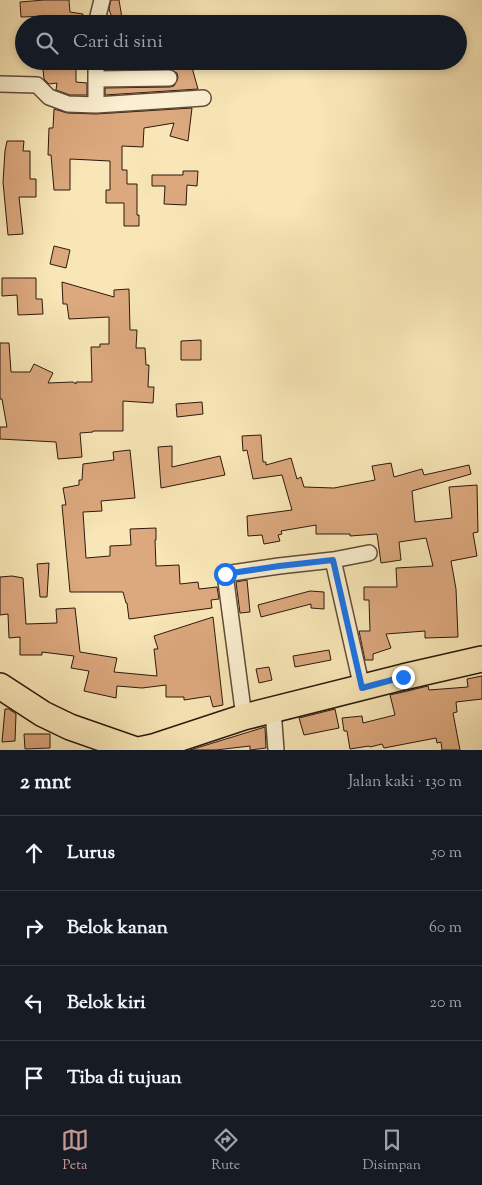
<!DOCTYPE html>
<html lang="id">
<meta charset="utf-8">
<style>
body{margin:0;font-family:"Sorts Mill Goudy",serif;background:#20242c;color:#f1f3f6}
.stop{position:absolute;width:15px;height:15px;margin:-11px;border:4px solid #1a73e8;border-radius:50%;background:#fff}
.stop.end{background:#1a73e8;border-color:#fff;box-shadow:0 1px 5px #0008}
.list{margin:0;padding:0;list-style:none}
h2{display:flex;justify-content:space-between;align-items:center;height:65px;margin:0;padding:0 20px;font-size:21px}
h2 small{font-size:16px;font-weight:400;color:#9ea1a6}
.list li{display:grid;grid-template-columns:32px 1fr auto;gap:15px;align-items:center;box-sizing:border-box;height:75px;padding:0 20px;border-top:1px solid #363941}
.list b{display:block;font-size:19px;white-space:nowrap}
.list em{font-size:16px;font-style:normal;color:#9ea1a6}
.icon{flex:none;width:28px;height:28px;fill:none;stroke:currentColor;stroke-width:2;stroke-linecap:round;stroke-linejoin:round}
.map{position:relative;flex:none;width:482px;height:750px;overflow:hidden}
.search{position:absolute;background:#171b24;box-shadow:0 2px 8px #0003;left:15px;right:15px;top:15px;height:55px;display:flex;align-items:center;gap:12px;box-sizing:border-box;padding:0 18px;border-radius:28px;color:#9ea1a6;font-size:19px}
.sheet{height:365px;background:#171b24}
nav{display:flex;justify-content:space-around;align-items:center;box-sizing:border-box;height:70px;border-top:1px solid #363941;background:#171b24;font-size:14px;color:#9ea1a6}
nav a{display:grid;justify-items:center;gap:2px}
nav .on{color:#c59692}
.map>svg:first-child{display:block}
</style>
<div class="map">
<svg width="482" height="750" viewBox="0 0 482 750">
<rect width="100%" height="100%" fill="#f8e6b6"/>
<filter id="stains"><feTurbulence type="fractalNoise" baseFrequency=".004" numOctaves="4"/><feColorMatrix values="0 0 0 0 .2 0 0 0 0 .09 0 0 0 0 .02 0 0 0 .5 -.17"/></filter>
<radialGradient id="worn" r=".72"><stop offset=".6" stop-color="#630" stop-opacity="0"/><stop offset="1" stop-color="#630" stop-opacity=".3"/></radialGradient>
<!-- building -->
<path fill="#dca87e" stroke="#2d190e" d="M44,0h25l1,12 13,2 -1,10h-18v-4l-13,3 -1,-7 -29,1 -1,-15z
M111,0h8l4,24h-9l-5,-15z
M42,61h34v21l11,1v12h-17l-14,-5 1,-7 -8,1 -5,-5z
M191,64l7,25 -93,6v-7l65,-1 4,-1 4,-8 -1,-5 -8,-4 -64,1v-5h35l1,3z
M192,108l-4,33 -18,-5 4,-13 -30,5 -1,19 -21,-1v24h5v14h10v31h2v11h-15v-23h-18v-13h4v-29l-40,-2v31h-16l-3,-35h-3l1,-27h4l1,-19 13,4 29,1z
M7,141h17l-1,10h7v28h6v18h-17l4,37 -15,1 -5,-53 2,-31z
M183,171h15l-1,15 -10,-1 -1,20 -22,-1 1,-18h-13v-11h31z
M54,246l16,4 -4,18 -16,-4z
M2,278h34v21h6l1,15 -25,1 -1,-20 -15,1z
M62,282l52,15v-7l15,-1 1,41h7l-1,18h9l1,17h3l-1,22h6l-1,16 -30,-2v30h-30v1l-13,1 2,24 -24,2 -2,-17 -56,-3v-12h7l-5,-28h-2v-56h9l2,29h19l4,-8 19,9 -5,10 25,-1 3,2v-2h16l-1,-35h9v-3h9v-27l-40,2 -2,-15h-4z
M201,340v20h-20v-19z
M202,402l1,12 -26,3 -1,-13z
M261,435l2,27h3v3l25,-7 6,21 4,-2 3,10 30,1 41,-8 -3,-14 19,-3 3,14 28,-8 2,6 45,-10 2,9 -59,17 3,31 37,-4 -3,-31 28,-2 1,47 -5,1 4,23 -26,5 5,28 2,48 -33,1v-7l-39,3 5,14 -18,6v6h-8l-6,-29h11l-1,-31h-5v-13h33l-1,-19 37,-2 -7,-28 -27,4 2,18 -20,3 -4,-29 -27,2v-2h-34v-9l-35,6 1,3 -4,1 2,6 -16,3 -2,-9 -14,1 -1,-20 45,-6 -10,-35 -29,4 -6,-29 -4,1 -1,-15z
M172,446v21l48,-11 5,19 -64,13 -3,-41z
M130,450l5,48 -34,3 1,10 -19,1 3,46 24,-2v-10l21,-1 -1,-16 26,-1v12h-1l1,26 23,-1 1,19 18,-2 1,7 18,-2 2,12 -8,1 1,8 -83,11 -2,-16h-1l-3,-11h-53l-8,-87h4l-3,-17 16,-3v-5h3l1,-16 31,-4 -1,-8z
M49,563l-2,34h-7l-3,-33z
M12,576l11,2 3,46 31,-1 -1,-14 19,-1 5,44 37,6 -3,14 43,4 -3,-27h4l-4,-13 59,-19 10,88 -10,2 -3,-11 -26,4v-3h-18v-12l-24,3 -25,-2 -1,12 -32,-7 5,-20 -18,-3 3,-12 -32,-4v3h-22v-18l-11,1 -1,-24 -8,1v-38z
M247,580l3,32 -10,1 -4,-31z
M310,591l14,1v17l-13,-1v-4l-50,13 -3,-12z
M329,650l2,10 -36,7 -2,-11z
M269,667l3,13 -13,3 -3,-14z
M482,676v23l-26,3 1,10 -4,1 7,37h-18l-1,-8 -4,1 -1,-5 -52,10 -2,-4 -12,3 -1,-1 -19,3 -3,-18h-3l-2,-13 20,-2 1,7 32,-8 -5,-20 38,-9 1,4 39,-3 -1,-8z
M5,709h4l7,5 -1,27 -13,1z
M335,709l4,19 -35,7 -5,-17z
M265,727l1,21 -16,2v-4l-34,4h-26z
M24,734h26v14l-25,1z"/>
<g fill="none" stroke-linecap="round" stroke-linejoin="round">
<!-- minor casing -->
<g stroke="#604c38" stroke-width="18">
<path id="minor" d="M96,24l6,-24
M96,79l73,-1
M0,84l37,1 12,12 19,7 28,1 107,-7
M96,105v-44
M333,560l29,128
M273,710l3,40
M244,717l-19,-143 54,-8 54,-6 36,-7"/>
</g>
<!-- primary casing -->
<g stroke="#2d190e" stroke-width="28">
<path id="primary" d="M0,686l43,28 27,13 66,23
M139,750l14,-3 91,-30 159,-40 79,-18"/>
</g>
<!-- minor -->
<use href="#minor" stroke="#faefd0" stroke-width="15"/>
<!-- primary -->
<use href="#primary" stroke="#f8e6b6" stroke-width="25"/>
</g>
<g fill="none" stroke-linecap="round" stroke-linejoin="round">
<!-- route -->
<path stroke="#1a73e8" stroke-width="6" d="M225,574l54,-8 54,-6 29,128 41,-11"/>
</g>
<rect width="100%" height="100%" filter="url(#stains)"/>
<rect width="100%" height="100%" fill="url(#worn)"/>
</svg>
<div class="stop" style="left:225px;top:574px"></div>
<div class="stop end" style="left:403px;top:677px"></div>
<div class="search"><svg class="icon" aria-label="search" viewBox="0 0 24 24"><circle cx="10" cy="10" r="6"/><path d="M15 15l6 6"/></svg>Cari di sini</div>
</div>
<section class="sheet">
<h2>2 mnt<small>Jalan kaki · 130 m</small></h2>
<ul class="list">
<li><svg class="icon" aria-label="ahead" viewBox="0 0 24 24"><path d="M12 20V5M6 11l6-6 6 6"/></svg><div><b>Lurus</b></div><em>50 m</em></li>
<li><svg class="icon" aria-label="right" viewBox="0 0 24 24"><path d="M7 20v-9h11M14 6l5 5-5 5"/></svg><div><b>Belok kanan</b></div><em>60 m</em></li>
<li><svg class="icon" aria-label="left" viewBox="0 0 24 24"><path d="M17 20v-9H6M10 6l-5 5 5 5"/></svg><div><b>Belok kiri</b></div><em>20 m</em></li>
<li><svg class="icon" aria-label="arrive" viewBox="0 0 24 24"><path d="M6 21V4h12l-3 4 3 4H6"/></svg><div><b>Tiba di tujuan</b></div></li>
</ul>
</section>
<nav>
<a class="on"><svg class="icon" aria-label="map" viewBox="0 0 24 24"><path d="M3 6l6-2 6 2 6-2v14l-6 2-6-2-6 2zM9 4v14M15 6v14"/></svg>Peta</a>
<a><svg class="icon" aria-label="directions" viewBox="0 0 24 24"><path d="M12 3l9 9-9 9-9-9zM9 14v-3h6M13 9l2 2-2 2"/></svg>Rute</a>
<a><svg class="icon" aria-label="saved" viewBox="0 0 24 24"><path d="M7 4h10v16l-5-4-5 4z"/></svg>Disimpan</a>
</nav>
